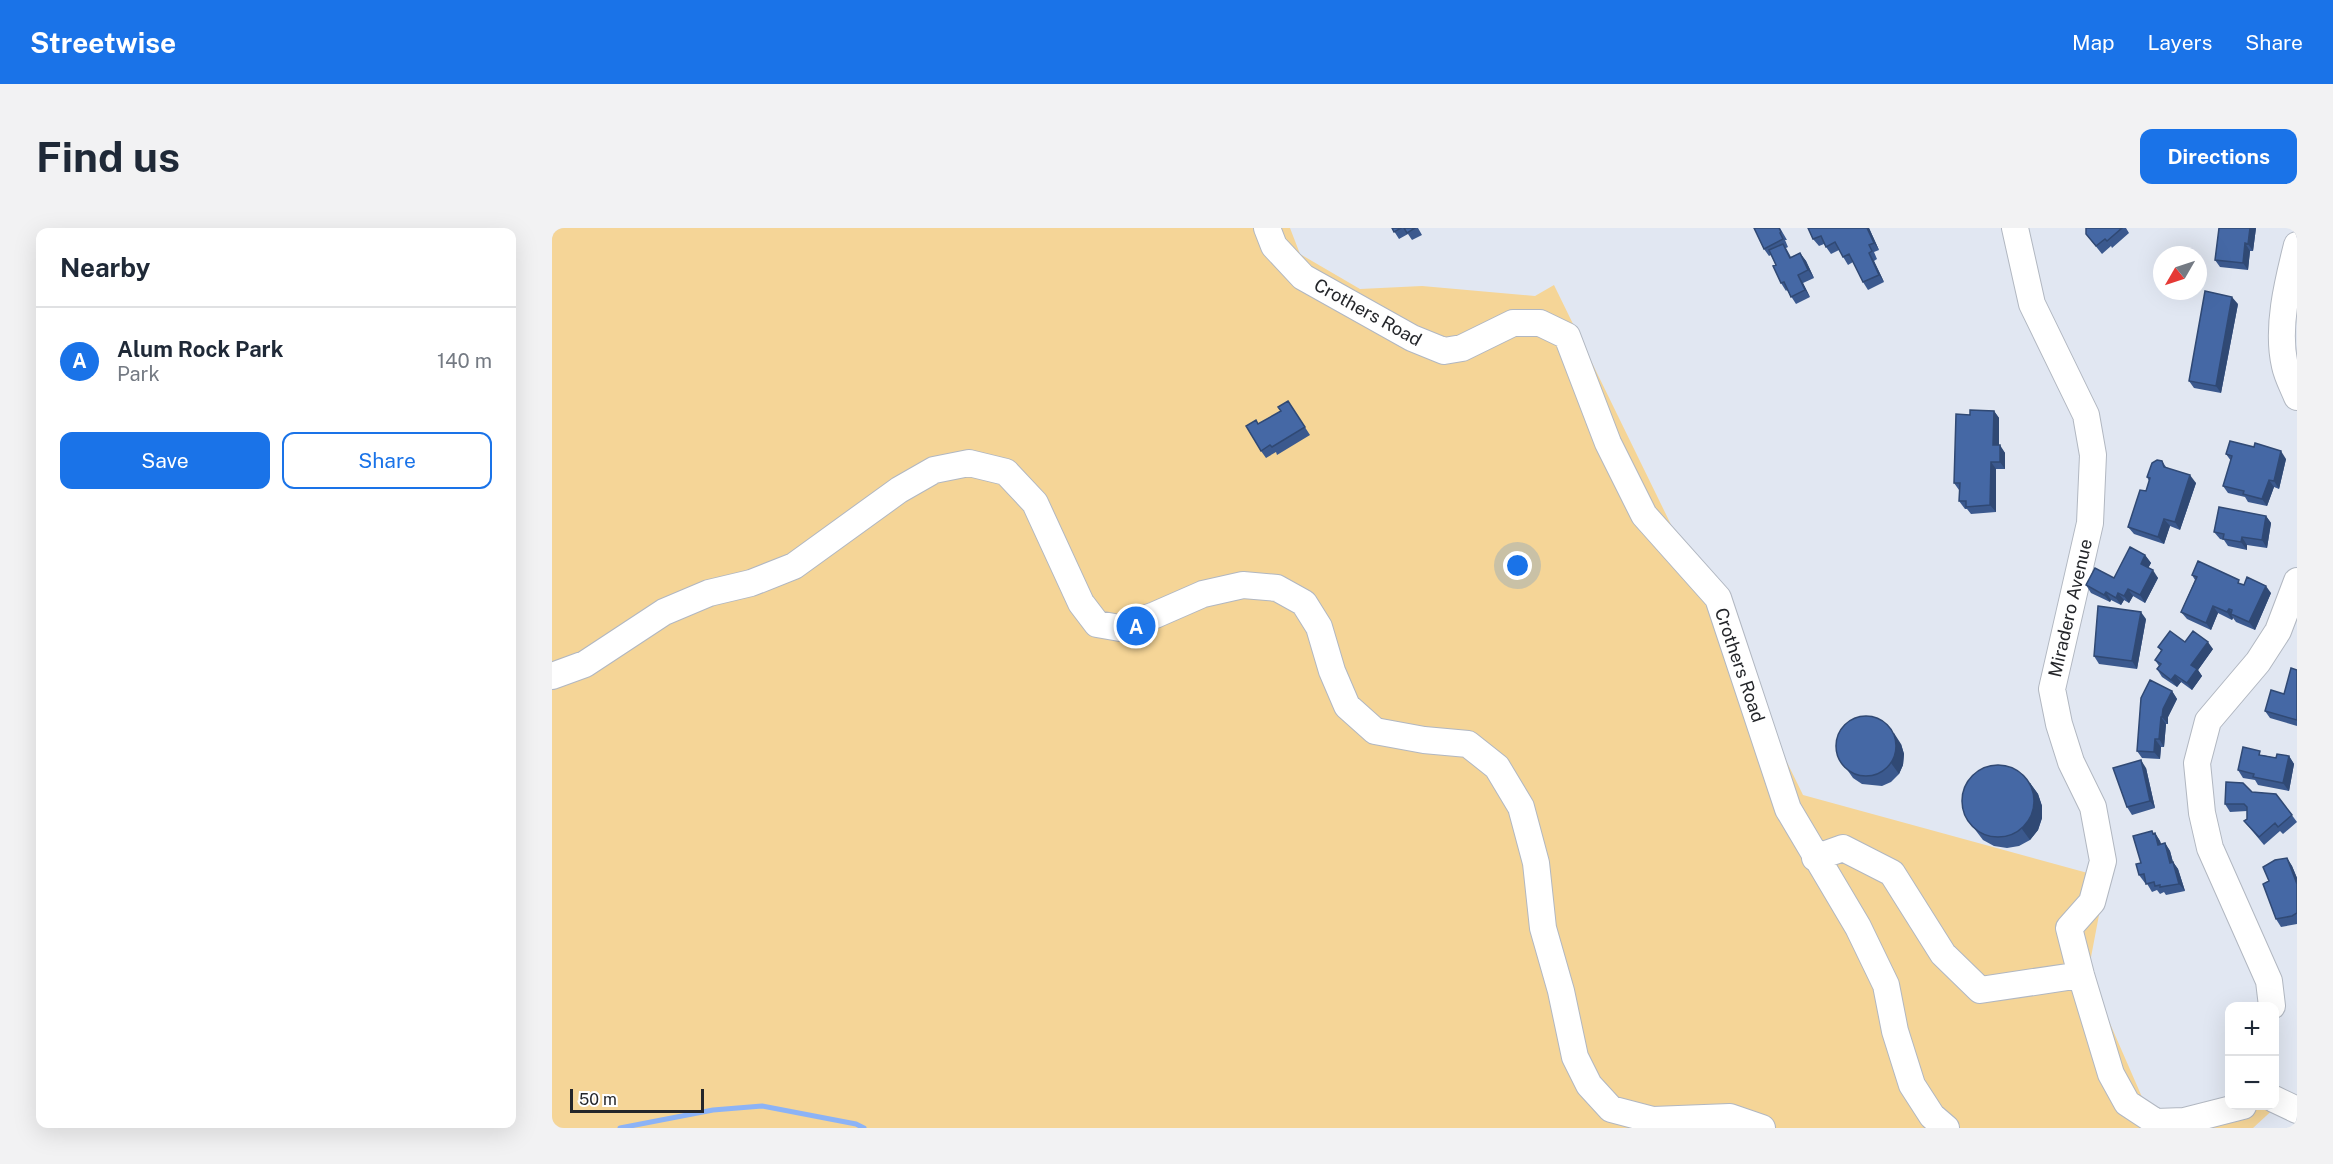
<!DOCTYPE html>
<meta charset="utf-8">
<style>
body{margin:0;font-family:"Public Sans",sans-serif;background:#f2f2f3;color:#1f2937}
.controls{position:absolute;right:18px;bottom:18px;display:grid;overflow:hidden;border-radius:12px;box-shadow:0 6px 24px #0002}
.controls button{width:54px;height:54px;display:grid;place-items:center;padding:0;border:0;border-bottom:2px solid #e0e1e3;background:#fff;color:#1f2937;font:30px sans-serif}
.compass{position:absolute;left:1601px;top:18px;width:54px;height:54px;border-radius:50%;background:#fff;box-shadow:0 6px 24px #0002;rotate:231deg}
.scale{position:absolute;left:18px;bottom:15px;width:134px;box-sizing:border-box;padding-left:6px;border:3px solid #24262a;border-top:0;font-size:16px;line-height:21px;white-space:nowrap;color:#24262a;-webkit-text-stroke:4px #fff;paint-order:stroke}
.you{position:absolute;left:966px;top:338px;width:21px;height:21px;margin:-15px;border:4px solid #fff;border-radius:50%;background:#1a73e8;box-shadow:0 0 0 9px #1a73e833}
.badge{display:grid;place-items:center;width:39px;height:39px;border-radius:50%;background:#1a73e8;color:#fff;font-size:20px;font-weight:700}
.pin{position:absolute;translate:-50% -50%;border:3px solid #fff;box-shadow:0 2px 6px #0006}
.list{margin:0;padding:0;list-style:none}
h2{display:flex;justify-content:space-between;align-items:center;height:78px;margin:0;padding:0 24px;font-size:26px}
h2 small{font-size:20px;font-weight:400;color:#747a83}
.list li{display:grid;grid-template-columns:39px 1fr auto;gap:18px;align-items:center;box-sizing:border-box;height:108px;padding:0 24px;border-top:2px solid #e0e1e3}
.list b{display:block;font-size:22px;white-space:nowrap}
.list p{margin:0;font-size:20px;white-space:nowrap;color:#747a83}
.list em{font-size:20px;font-style:normal;color:#747a83}
.actions{display:flex;gap:12px;padding:18px 24px}
.actions a{flex:1;padding:14px 0;border:2px solid #1a73e8;border-radius:12px;text-align:center;font-size:21px;color:#1a73e8}
.actions .main{background:#1a73e8;color:#fff}
.map{position:relative;flex:none;width:1745px;height:900px;overflow:hidden;border-radius:12px}
header{display:flex;align-items:center;gap:36px;box-sizing:border-box;height:84px;padding:0 30px;background:#1a73e8;color:#fff}
header strong{font-size:28px}
nav{display:flex;gap:33px;margin-inline-start:auto;font-size:21px}
.intro{display:flex;align-items:center;justify-content:space-between;box-sizing:border-box;height:144px;padding:0 36px}
h1{margin:0;font-size:42px}
.button{padding:15px 27px;border-radius:12px;background:#1a73e8;color:#fff;font-size:21px;font-weight:700}
main{display:flex;gap:36px;padding:0 36px}
aside{flex:1;background:#fff;border-radius:12px;box-shadow:0 6px 24px #0002}
.map>svg:first-child{display:block}
</style>
<header>
<strong>Streetwise</strong>
<nav><a>Map</a><a>Layers</a><a>Share</a></nav>
</header>
<div class="intro"><h1>Find us</h1><a class="button">Directions</a></div>
<main>
<aside>
<h2>Nearby<small></small></h2>
<ul class="list">
<li><span class="badge">A</span><div><b>Alum Rock Park</b><p>Park</p></div><em>140 m</em></li>
</ul>
<div class="actions"><a class="main">Save</a><a>Share</a></div>
</aside>
<div class="map">
<svg width="1745" height="900" viewBox="0 0 1745 900">
<rect width="100%" height="100%" fill="#e1e7f2"/>
<!-- green -->
<path fill="#f5d597" d="M0,0h738l10,26 60,35 62,-3 113,10 19,-11 249,510 303,83 -18,95 54,124 16,17 72,-8h44l17,-13 -38,35h-1701z"/>
<g fill="none" stroke-linecap="round" stroke-linejoin="round">
<!-- stream -->
<path stroke="#8cb3f6" stroke-width="5" d="M68,900l93,-18 49,-4 94,18 8,4"/>
<!-- minor casing -->
<g stroke="#b1b7c1" stroke-width="28">
<path id="minor" d="M715,0l7,18 29,31 109,61 32,13 18,-3 51,-25h27l27,13 41,107 36,72 74,83 70,211 70,118 28,58 9,46 17,54 20,31 14,12
M1463,0l17,76 54,111 7,40 -3,68 -38,166 7,35 12,38 22,45 10,54 -11,41 -23,26 12,47 30,99 16,29 29,19 28,-1 59,-15
M1745,17c-9,36 -21,83 -12,121 2,10 8,21 12,31
M0,448l33,-12 79,-52 45,-19 42,-10 43,-17 105,-76 35,-20 35,-7 37,9 29,31 46,100 16,21 23,4 35,-13 48,-21 40,-9 34,3 27,15 15,24 13,44 15,35 28,25 49,9 44,4 29,23 24,40 15,56 7,65 18,63 14,66 14,28 22,24 42,11 77,-3 32,11
M1263,630l28,-10 49,25 51,81 37,36 101,-15
M1720,778l-3,-25 -59,-133 -8,-35 -5,-50 11,-42 50,-59 20,-31 19,-50
M1722,871l23,11"/>
</g>
<!-- minor -->
<use href="#minor" stroke="#fff" stroke-width="26"/>
</g>
<!-- wall -->
<path fill="#3b598e" d="M840,0h26l4,7 -10,5 -4,-6 -9,5z
M1202,0h26l7,12h-2l3,7 -2,1 5,9 9,-4 6,8 8,17 -11,5 7,14 -14,7 -9,-14 -1,1 -5,-8 -5,-18 -5,-10 -2,1 -5,-7z
M1256,0h61l10,22 -5,2 3,7 -3,2 10,21 -16,8 -5,-8 -10,-20 -5,3 -9,-15 -8,4 -7,-10 -5,2 -6,-7z
M1534,0h40l3,5 -17,15 -1,-2 -9,8 -16,-20z
M1704,0l-3,23h-3l-2,19 -28,-3 -5,-7z
M1686,76l-17,89 -27,-5 -5,-7z
M736,173l22,34 -33,20 -1,-3 -10,6 -5,-7 -2,-27 22,-13z
M1442,183l5,7v27l6,8v16h-9v43l-25,2 -4,-5h-2l-6,-8v-11l-5,-7 16,-68z
M1674,226l60,5 -7,30 -5,-2 -7,19 -19,-4 -3,-5 -17,-4 -5,-7 8,-25z
M1610,233l4,6 30,16 -16,47 -10,-4 -6,18 -30,-10 -6,-7 18,-36 3,-10 -2,-4z
M1714,288l5,7 -4,25 -20,-3v5l-19,-4 -4,-6 -4,-1 -6,-7z
M1593,327l6,8 -3,5 10,10 -13,25 -12,-7 -4,7 -5,-3 -3,5 -10,-5 -1,2 -19,-9 -5,-8 28,-7z
M1640,347l51,10 28,8 -16,37 -19,-8 -3,-4 -1,2 -14,-7 -7,17 -24,-11 -6,-7 14,-32z
M1594,391l-9,50 -38,-5 -5,-8z
M1633,414l28,7 -15,21 4,6 -10,14 -11,-8 -4,5 -15,-10 -5,-8 2,-3 -4,-6 6,-9 -3,-4z
M1745,442v56l-27,-8 -5,-7 19,-17z
M1620,463l5,8 -9,18v7h-2l-2,23h-3l-1,12 -18,-1 -5,-7z
M1349,516l3,10 -1,11 -4,9 -8,8 -9,4 -20,-2 -9,-6 -14,-20z
M1711,527l13,3 13,-2 5,8 -5,27 -31,-6 -3,-5 -12,-2 -5,-8z
M1594,540l9,40 -23,7 -5,-8z
M1478,555l8,11 4,12v12l-4,12 -8,10 -11,6 -12,2 -13,-2 -11,-6 -16,-21z
M1700,564l24,2 21,28 -14,12 -3,-3 -16,14 -20,-24 3,-2v-8l-17,1 -5,-8z
M1603,605l5,8 1,3 4,-1 5,8 3,11 5,7 7,22 -19,4 -2,-3 -4,2 -3,-4 -5,2 -6,-10 -1,1 -6,-8 2,-12 13,-29z
M1735,630l5,8 5,12v46l-16,3 -5,-8 -7,-38z"/>
<!-- shaded-wall -->
<path fill="#304974" d="M1315,0h2l10,22 -5,-7z
M1698,0h6l-3,23 -5,-7z
M1693,15l5,8 -2,19 -5,-7z
M1248,25l6,8 8,17 -6,-8z
M1317,25l5,8 10,21 -5,-7z
M1246,47l5,8 7,14 -5,-7z
M1680,69l6,7 -17,89 -5,-7z
M1442,183l5,7v35l-6,-8z
M1448,217l5,8v16l-5,-7z
M1729,223l5,8 -7,30 -5,-8z
M1439,234l5,7v43l-6,-7z
M1638,247l6,8 -16,47 -5,-8z
M1717,252l5,7 -7,19 -5,-7z
M1714,288l5,7 -4,25 -5,-8z
M1612,291l6,7 -6,18 -6,-7z
M1690,309l5,8v5l-6,-8z
M1593,327l6,8 -5,9 -5,-8z
M1601,342l5,8 -13,25 -5,-8z
M1714,358l5,7 -16,37 -6,-8z
M1576,361l5,7 -4,7 -5,-7z
M1554,364l5,8 -1,2 -6,-7z
M1566,365l6,7 -3,5 -5,-7z
M1661,378l5,7 -7,17 -5,-7z
M1677,381l4,6 -2,-1 2,4 -1,2 -5,-8z
M1589,384l5,7 -9,50 -5,-8z
M1656,414l5,7 -15,21 4,6 -10,14 -5,-7 4,-18z
M1623,447l6,7 -4,5 -6,-7z
M1620,463l5,8 -9,18v7l-6,-7 1,-8z
M1609,489l5,7 -2,23 -5,-8z
M1342,505l7,11 3,10 -1,11 -4,9 -8,-11z
M1603,511l6,8 -1,12 -6,-7z
M1737,528l5,8 -5,27 -6,-8z
M1589,532l5,8 9,40 -5,-7z
M1478,555l8,11 4,12v12l-4,12 -8,10 -8,-11z
M1600,603l4,6 -1,-4 5,8 4,12 -6,-8z
M1613,615l5,8 5,19 -5,-7z
M1735,630l5,8 5,12v6z
M1621,634l5,7 7,22 -6,-7z"/>
<!-- building -->
<path fill="#4568a5" stroke="#304974" stroke-width="1.5" d="M840,0h9l-7,4z
M852,0h11l-8,5z
M1202,0h25l2,4 -1,1 3,6 -19,10z
M1256,0h59l7,15 -5,2 3,6 -3,2 10,22 -16,7 -14,-28 -6,3 -8,-15 -9,5 -5,-11 -8,3z
M1534,0h36l-15,13 -2,-2 -9,7 -10,-12z
M1667,0h31l-2,16 -3,-1 -2,20 -28,-3z
M1231,16l7,14 10,-5 8,17 -10,5 7,15 -14,7 -7,-15 -3,1 -8,-17 3,-1 -7,-15z
M1653,63l27,6 -16,89 -27,-5z
M736,173l17,26 -33,20 -2,-2 -9,6 -15,-25 10,-6 2,4 23,-13 -3,-4z
M1418,182l24,1 -1,34h7v17h-9l-1,43 -24,2v-6h-7l1,-18h-6l2,-69 14,1z
M1678,213l24,6 1,-4 26,8 -7,30 -5,-1 -7,19 -19,-5 1,-3 -21,-5 9,-30 -6,-2z
M1605,232l5,1 2,6 26,8 -15,47 -11,-3 -6,18 -30,-10 12,-37 6,1 4,-13 -3,-1 5,-14z
M1667,279l47,9 -4,24 -20,-3 -1,5 -18,-3 1,-5 -10,-2z
M1578,319l15,8 -4,9 12,6 -13,25 -12,-6 -4,7 -6,-3 -2,5 -10,-6 -2,3 -18,-10 9,-17 19,10z
M1646,333l41,19 -1,3 6,2 3,-8 19,9 -17,36 -18,-8 1,-4 -3,-1 -2,3 -14,-6 -7,17 -25,-11 16,-35 -5,-2z
M1546,378l43,6 -9,49 -38,-5z
M1618,403l15,11 8,-11 15,11 -17,23 6,4 -10,14 -12,-8 -4,5 -14,-11 4,-5 -6,-4 7,-10 -4,-3z
M1739,440l6,2v50l-32,-9 6,-21 13,4z
M1598,452l22,11 -9,18 -1,8h-1l-2,22h-4l-1,13 -17,-1 4,-53z
M1284 518a30 30 0 1 1 60 0a30 30 0 1 1-60 0Z
M1691,519l17,4 -1,4 17,3 1,-4 12,2 -6,27 -30,-6 1,-3 -16,-4z
M1589,532l9,41 -23,6 -14,-39z
M1410 573a36 36 0 1 1 72 0a36 36 0 1 1-72 0Z
M1674,554l17,1 9,9 24,2 16,21 -14,12 -3,-4 -16,14 -15,-16 3,-2v-12l-3,-3h-19z
M1600,603l1,3 2,-1 3,12 7,-2 5,20 3,-1 6,22 -19,3v-2l-5,1 -1,-4 -8,2 -2,-10 -5,1 -3,-11 5,-1 -8,-27z
M1735,630l10,26v29l-5,3 -16,3 -13,-35 6,-3 -6,-14 12,-7z"/>
<g text-anchor="middle" dominant-baseline="central" stroke-width="6" stroke-linejoin="round" paint-order="stroke">
<!-- street labels -->
<g font-size="18" fill="#24262a" stroke="#fff">
<text transform="translate(816 84) rotate(29)">Crothers Road</text>
<text transform="translate(1518 380) rotate(-77)">Miradero Avenue</text>
<text transform="translate(1188 437) rotate(71)">Crothers Road</text>
</g>
</g>
</svg>
<div class="controls">
<button>+</button>
<button>−</button>
</div>
<svg class="compass" viewBox="-18 -18 36 36"><path d="M0-13l5 13h-10z" fill="#e53935"/><path d="M0 13l5-13h-10z" fill="#747a83"/></svg>
<div class="scale">50 m</div>
<div class="you"></div>
<div class="pin badge" style="left:584px;top:398px">A</div>
</div>
</main>
